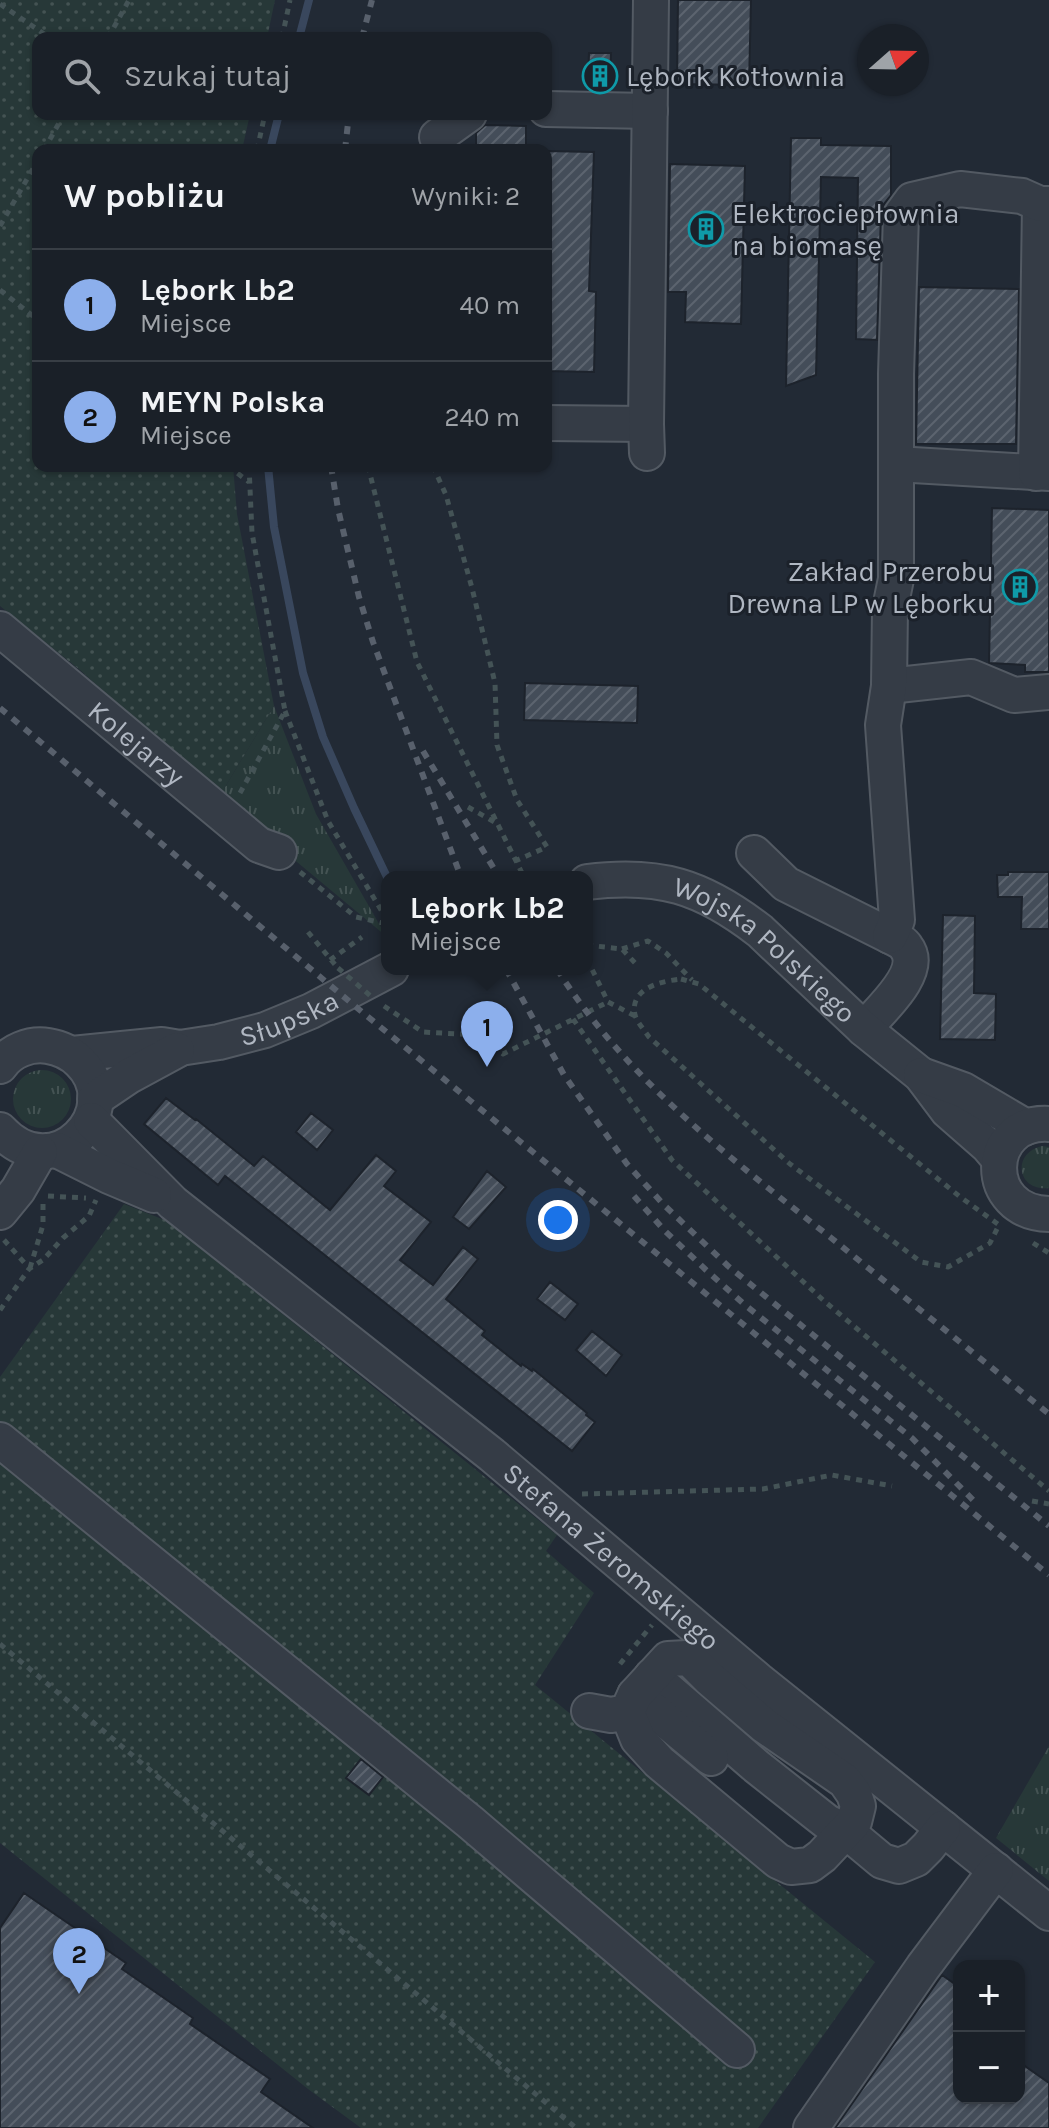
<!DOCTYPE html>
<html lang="pl">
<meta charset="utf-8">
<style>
body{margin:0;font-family:Karla,sans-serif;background:#232830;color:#f1f3f6}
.controls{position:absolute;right:24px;bottom:24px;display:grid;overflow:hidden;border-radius:16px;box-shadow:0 2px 6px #0004}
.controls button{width:72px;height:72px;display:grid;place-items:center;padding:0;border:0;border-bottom:2px solid #383e45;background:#1a2028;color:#f1f3f6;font:40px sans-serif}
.compass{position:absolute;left:857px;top:24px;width:72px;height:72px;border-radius:50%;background:#1a2028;box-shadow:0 2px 6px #0004;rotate:70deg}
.you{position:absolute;left:558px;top:1220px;width:28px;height:28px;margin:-20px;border:6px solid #fff;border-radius:50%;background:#1a73e8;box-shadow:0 0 0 12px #1a73e833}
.badge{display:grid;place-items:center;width:52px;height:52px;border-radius:50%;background:#8cafec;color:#111;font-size:26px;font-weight:700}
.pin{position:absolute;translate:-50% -66px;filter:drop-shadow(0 2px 4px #0008)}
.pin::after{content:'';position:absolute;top:42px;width:28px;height:24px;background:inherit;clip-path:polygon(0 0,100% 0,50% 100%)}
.popup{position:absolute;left:381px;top:871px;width:212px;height:104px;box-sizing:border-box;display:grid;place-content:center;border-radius:16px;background:#1a2028;filter:drop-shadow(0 2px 6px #0005);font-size:26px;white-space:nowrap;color:#9fa3a8}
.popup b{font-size:30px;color:#f1f3f6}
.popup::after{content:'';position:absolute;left:50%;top:100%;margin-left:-16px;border:16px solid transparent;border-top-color:#1a2028}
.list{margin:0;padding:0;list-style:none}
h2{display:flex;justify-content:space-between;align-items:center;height:104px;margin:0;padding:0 32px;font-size:34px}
h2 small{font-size:26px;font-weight:400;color:#9fa3a8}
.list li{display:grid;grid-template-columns:52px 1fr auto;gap:24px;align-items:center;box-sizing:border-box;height:112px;padding:0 32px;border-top:2px solid #383e45}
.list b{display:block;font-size:30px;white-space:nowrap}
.list p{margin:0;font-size:26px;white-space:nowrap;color:#9fa3a8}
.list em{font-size:26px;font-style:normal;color:#9fa3a8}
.icon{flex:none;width:44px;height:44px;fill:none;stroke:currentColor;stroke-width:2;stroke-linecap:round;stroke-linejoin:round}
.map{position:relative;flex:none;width:1049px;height:2128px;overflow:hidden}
.search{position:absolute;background:#1a2028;box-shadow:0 2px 6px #0004;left:32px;top:32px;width:520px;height:88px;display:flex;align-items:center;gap:20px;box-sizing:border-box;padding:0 28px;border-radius:16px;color:#9fa3a8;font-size:30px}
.panel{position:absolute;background:#1a2028;box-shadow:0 2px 6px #0004;left:32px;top:144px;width:520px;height:328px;border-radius:16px}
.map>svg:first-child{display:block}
</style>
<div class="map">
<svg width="1049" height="2128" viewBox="0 0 1049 2128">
<defs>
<pattern id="grass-tufts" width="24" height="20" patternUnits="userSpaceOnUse" patternTransform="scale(2)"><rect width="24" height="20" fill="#273838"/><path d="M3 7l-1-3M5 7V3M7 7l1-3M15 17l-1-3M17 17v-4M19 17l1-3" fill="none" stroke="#445353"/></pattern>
<pattern id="garden-dots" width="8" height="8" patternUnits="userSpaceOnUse" patternTransform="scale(2)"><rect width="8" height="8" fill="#273838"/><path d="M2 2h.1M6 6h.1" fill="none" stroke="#445353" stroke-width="1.8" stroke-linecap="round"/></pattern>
<pattern id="building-hatch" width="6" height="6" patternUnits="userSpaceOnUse" patternTransform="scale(2)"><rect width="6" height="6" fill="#444d59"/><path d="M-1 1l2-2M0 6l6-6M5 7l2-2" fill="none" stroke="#5c646f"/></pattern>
</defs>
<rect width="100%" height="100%" fill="#222a35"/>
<!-- grass -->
<path fill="url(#grass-tufts)" d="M274,706l42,108 70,122 -167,-139z
M13 1099a29 29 0 1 1 58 0a29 29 0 1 1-58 0Z
M1042,1146l7,1v41c-32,4 -38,-35 -7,-42z
M1049,1746v135l-53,-43z"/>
<!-- garden -->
<path fill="url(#garden-dots)" d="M0,0h275l-8,38h-229v76h212l-8,36h-204v316h195l4,48 37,192 -55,91 -139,-127 -80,-64z
M124,1204l43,17 390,314 -11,16 48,42 -59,92 340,277 -117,166h-397l-53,-39 -308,-246v-466z"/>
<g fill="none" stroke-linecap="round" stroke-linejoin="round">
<!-- stream -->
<path stroke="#39475d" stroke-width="8" d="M299,38l10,-38
M270,150l9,-36
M268,466l6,61 29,146 20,64 31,71 33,69"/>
</g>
<!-- building -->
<path fill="url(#building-hatch)" stroke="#1d232c" stroke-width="2" d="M678,0h73l-2,85 -72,-1z
M589,53h22l-1,37h-22z
M485,125l41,1v24h-50v-17z
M791,138h30v7l70,1v49l-7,9 -3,10 -4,126 -21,-1 2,-161 -37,-1 -5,198 -30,11z
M546,151l48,1 -5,139 7,1 -2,80 -48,-1z
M670,164l75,2 -4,158 -56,-2 1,-30h-18z
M919,287l100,2 -3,155h-100z
M992,508l57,2v162h-24v-7l-36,-2z
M525,683l113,3 -1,37 -113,-3z
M1008,872h41v57h-28l1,-32h-24l-1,-22h11z
M943,915l32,1 -1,77 22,1 -1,46 -55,-1z
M166,1098l29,22 1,-1 58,47 9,-10 67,54 46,-55 20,16 -12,15 47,36 -31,38 33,25 30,-38 15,12 -32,40 39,32 -3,4 39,31 1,-2 10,7 1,-2 54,44 -1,2 9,7 -23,29 -347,-275 -7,9 -74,-61z
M311,1113l22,17 -16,20 -21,-18z
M487,1171l19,16 -37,42 -16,-12z
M550,1282l28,22 -13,16 -28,-21z
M592,1331l30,24 -16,21 -30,-26z
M361,1759l22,18 -14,18 -23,-17z
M24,1893l102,70 -4,6 71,49 -3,6 80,55 -9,13 52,36h-313v-200z
M942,1975l17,12v111h60v-36l30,21v45h-214z"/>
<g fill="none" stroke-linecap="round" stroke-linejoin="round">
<!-- minor casing -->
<g stroke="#535a63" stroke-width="38">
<g id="minor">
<path d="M546,109l104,2"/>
<path d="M437,137l32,-23"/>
<path d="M546,423l100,1"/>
<path d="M647,453l-1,-29 5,-424"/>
<path d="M896,464l153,9"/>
<path d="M1036,473l4,-269"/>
<path id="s1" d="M0,629l259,216 20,7"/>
<path d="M889,686l82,-9 43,18 35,-3"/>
<path d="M754,853l32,31 104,52c6,3 13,6 16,11 19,25 -27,64 -42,82"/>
<path id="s2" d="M587,882c72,-9 115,4 173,49l104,98 57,46 27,36 40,35 11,13"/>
<path d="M890,936l7,-16 -14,-195 6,-39 1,-78 6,-29v-205l5,-159 11,-15 48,-11 62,7 18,8h9"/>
<path id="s3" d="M72,1054l90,-9 18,3 39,-6 46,-12 46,-19 80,-42"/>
<path d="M0,1066c10,-15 30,-23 48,-20 13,2 23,7 32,16 48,47 -25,128 -80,68"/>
<path d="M921,1075l42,15 63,37"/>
<path d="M95,1099l34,-23 48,-26"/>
<path id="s4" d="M91,1120l82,83 319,252 266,225 291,233"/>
<path d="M1049,1124c-65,-4 -68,89 0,90"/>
<path d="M57,1150l52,26 45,19"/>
<path d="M0,1212l18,-22 22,-38"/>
<path d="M0,1440l470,382 267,228"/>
<path d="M652,1676l104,90 71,56 19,9 36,30 17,5 17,-7 12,-12 15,-19"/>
<path d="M635,1695l76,63"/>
<path d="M589,1711l22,4 16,-3 8,-17 33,-36 19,-1 6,4 16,16 56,48 80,55 9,13 4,12 -4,16 -32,34 -12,9 -19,2 -13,-6 -119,-99 -21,-23 -11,-27"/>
<path d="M811,2128l112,-161 73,-97"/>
</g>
</g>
<!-- path -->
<path stroke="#445356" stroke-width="5" stroke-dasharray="6 6" stroke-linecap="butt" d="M0,4l50,34
M108,38l21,-38
M282,38l8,-38
M44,150l20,-36
M257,150l8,-36
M0,226l38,-66
M0,290l38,30
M228,466l21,16
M368,466l49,196 107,215
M433,466l13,29 26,93 23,95 2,62 20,55 30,47 -32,14
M285,711l43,110 59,99
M240,793l45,-82 -33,-178 -3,-67
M468,807l28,16
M300,872l56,45 31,7
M308,932l29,35
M587,945l35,4 14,15
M622,949l26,-8 18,12 26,27
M587,959l21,43 27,14
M330,960l32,-23
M681,979l18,5 260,212 40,29 -9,18 -42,24 -27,-5 -131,-98 -141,-127c-4,-6 -12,-15 -14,-22 -6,-27 27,-34 46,-36z
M384,1006l39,26 54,3 26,19 105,-52
M573,1019l99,141 151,140 226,191
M48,1196l38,2
M4,1240l25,28
M1033,1243l16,10
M30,1268l13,-43v-21
M0,1310l29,-41 14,-9 20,-22 26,-22 7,-16
M582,1494l181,-5 69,-14 60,11
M1032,1501l17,3
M0,1644l576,484
M620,1664l32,-39"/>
<!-- minor -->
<use href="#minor" stroke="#353c46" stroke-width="34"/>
<!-- rail -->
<path stroke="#58606c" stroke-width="6" stroke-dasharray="8 8" stroke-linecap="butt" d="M362,38l10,-38
M345,150l4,-36
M331,466l7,43 21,88 14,45 88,235
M0,708l356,299 693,568
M423,751l76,126
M506,969l58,106 63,89 37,41 64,61 321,260
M557,969c69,110 173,189 273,268 73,59 146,118 219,177
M634,1196l31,35 41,39 39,35 167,133 61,62"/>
<!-- path-bridge -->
<path stroke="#445356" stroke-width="5" stroke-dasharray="6 6" stroke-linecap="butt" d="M338,968l35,30"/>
</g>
<!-- icons -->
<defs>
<g id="building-ring" transform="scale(1.8)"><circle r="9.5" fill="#1b212a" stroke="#0f9aa8" stroke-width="1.5"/><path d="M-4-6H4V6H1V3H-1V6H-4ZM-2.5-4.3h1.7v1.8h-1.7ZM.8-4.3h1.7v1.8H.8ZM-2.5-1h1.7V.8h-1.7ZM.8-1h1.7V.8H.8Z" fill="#0f9aa8"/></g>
</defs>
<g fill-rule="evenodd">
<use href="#building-ring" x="600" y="76"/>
<use href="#building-ring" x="706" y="229"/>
<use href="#building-ring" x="1020" y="587"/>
</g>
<g text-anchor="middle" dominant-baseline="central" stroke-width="6" stroke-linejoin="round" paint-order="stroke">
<!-- poi labels -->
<g font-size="28" fill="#b0b7c2" stroke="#1b212a" text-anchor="start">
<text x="626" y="76">Lębork Kotłownia</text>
<text x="732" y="213">Elektrociepłownia<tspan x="732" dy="32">na biomasę</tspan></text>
<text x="994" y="571" text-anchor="end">Zakład Przerobu<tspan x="994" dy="32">Drewna LP w Lęborku</tspan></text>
</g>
<!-- street labels -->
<g font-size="28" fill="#b0b7c2" stroke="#1b212a">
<text stroke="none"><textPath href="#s1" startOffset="178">Kolejarzy</textPath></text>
<text stroke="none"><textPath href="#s2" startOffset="200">Wojska Polskiego</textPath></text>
<text stroke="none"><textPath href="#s3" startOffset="222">Słupska</textPath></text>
<text stroke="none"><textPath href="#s4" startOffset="680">Stefana Żeromskiego</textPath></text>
</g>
</g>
</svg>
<div class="controls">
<button>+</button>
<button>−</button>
</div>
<svg class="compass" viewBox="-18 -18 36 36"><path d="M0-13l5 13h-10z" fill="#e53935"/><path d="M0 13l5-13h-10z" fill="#9fa3a8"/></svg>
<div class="you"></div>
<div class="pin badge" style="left:487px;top:1067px">1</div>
<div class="popup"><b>Lębork Lb2</b>Miejsce</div>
<div class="pin badge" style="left:79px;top:1994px">2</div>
<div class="search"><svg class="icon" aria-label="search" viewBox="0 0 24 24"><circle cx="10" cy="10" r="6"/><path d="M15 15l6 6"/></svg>Szukaj tutaj</div>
<section class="panel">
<h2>W pobliżu<small>Wyniki: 2</small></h2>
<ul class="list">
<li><span class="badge">1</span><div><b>Lębork Lb2</b><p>Miejsce</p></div><em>40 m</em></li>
<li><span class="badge">2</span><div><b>MEYN Polska</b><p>Miejsce</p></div><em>240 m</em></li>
</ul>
</section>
</div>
